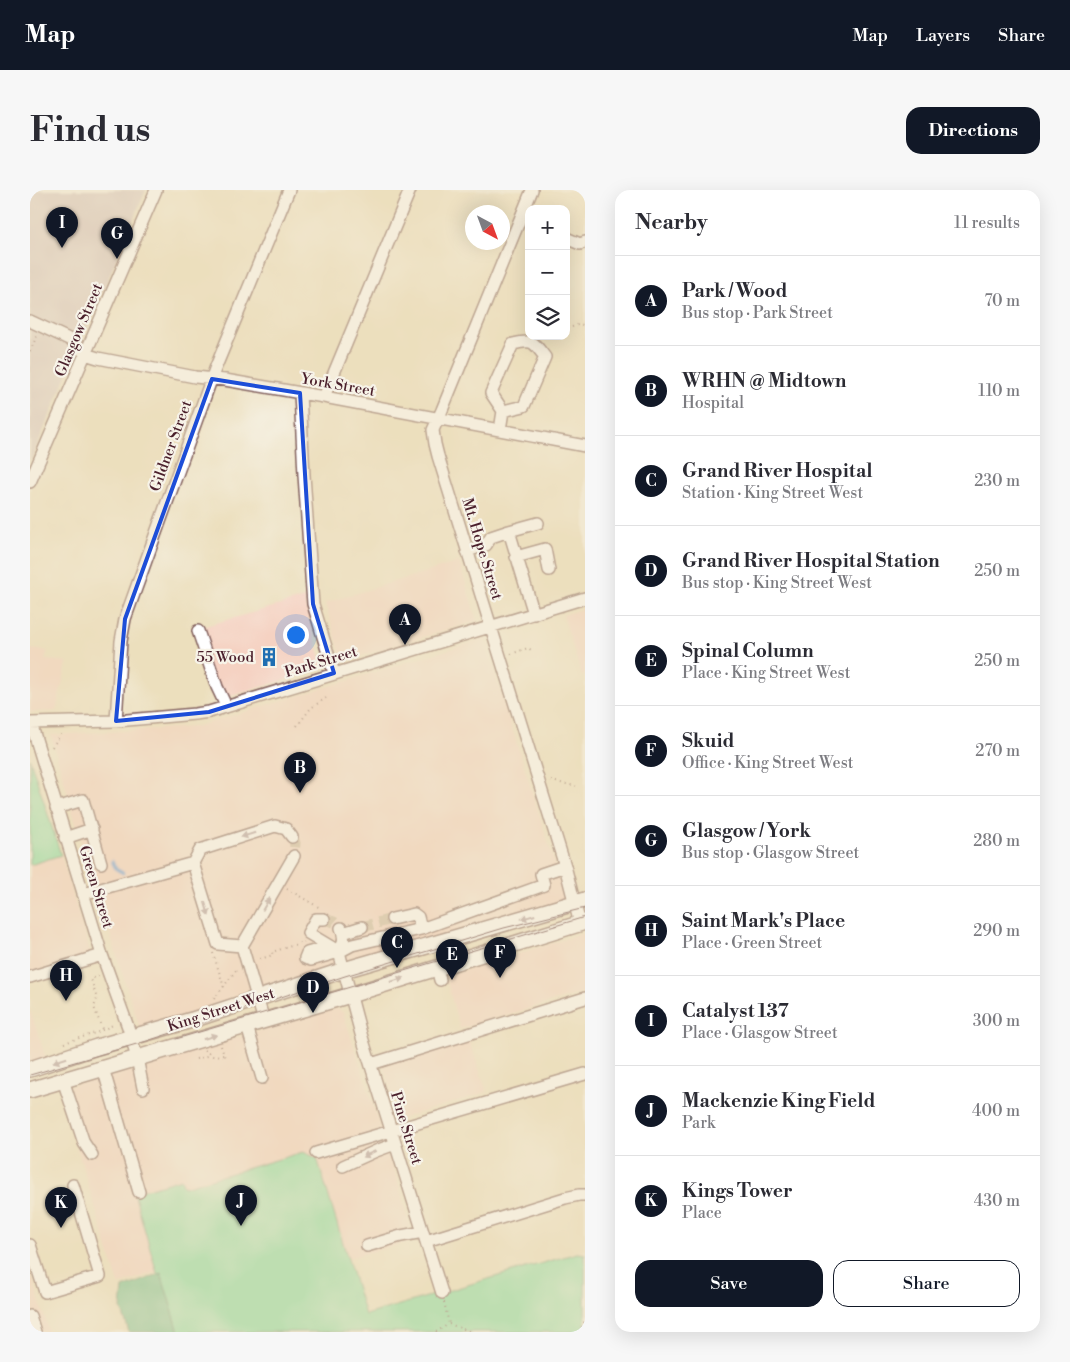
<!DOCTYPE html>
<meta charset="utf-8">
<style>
body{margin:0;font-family:"Libre Bodoni",serif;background:#f7f7f7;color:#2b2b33}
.controls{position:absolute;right:15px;top:15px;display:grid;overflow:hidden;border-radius:10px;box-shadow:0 5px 20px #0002}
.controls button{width:45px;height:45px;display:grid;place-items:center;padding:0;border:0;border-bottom:1px solid #e1e1e2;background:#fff;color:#2b2b33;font:25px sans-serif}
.compass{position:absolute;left:435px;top:15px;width:45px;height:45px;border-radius:50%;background:#fff;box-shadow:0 5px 20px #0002;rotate:139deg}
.you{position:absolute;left:265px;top:444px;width:18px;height:18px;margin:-12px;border:4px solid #fff;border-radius:50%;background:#1a73e8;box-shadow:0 0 0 8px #1a73e833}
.badge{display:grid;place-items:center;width:32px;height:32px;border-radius:50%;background:#111827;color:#fff;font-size:16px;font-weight:700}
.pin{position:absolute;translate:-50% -41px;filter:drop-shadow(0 1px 2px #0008)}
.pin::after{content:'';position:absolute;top:26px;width:18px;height:15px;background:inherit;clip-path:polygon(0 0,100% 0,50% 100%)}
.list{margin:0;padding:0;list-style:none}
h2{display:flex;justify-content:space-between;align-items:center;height:65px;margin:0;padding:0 20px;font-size:21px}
h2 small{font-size:16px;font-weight:400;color:#7c7c81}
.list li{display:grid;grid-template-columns:32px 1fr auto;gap:15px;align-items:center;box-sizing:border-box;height:90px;padding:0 20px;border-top:1px solid #e1e1e2}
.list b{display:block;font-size:19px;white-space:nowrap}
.list p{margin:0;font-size:16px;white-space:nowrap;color:#7c7c81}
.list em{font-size:16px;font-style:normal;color:#7c7c81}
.actions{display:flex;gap:10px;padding:15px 20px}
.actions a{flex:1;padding:11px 0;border:1px solid #111827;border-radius:15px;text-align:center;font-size:18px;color:#111827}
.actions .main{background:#111827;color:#fff}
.icon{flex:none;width:28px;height:28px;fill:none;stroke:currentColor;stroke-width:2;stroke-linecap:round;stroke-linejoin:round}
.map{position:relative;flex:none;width:555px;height:1142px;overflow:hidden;border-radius:15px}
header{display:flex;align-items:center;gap:30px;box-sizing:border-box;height:70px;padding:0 25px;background:#111827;color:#fff}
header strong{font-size:24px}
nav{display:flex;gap:28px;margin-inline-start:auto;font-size:18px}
.intro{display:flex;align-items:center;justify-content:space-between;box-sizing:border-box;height:120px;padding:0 30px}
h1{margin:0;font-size:35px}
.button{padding:12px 22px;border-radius:15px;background:#111827;color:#fff;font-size:18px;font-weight:700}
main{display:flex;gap:30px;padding:0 30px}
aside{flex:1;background:#fff;border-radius:15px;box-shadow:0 5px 20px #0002}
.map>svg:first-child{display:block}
</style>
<header>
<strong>Map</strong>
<nav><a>Map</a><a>Layers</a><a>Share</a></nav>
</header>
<div class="intro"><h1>Find us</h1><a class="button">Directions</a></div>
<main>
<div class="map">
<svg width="555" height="1142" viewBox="0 0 555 1142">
<rect width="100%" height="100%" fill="#f7f3e8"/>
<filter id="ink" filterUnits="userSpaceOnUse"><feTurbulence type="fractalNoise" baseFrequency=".02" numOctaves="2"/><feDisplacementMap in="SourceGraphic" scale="10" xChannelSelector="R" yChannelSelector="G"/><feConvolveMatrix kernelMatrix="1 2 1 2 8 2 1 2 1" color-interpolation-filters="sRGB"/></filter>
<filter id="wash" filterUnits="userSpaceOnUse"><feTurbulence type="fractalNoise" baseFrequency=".0096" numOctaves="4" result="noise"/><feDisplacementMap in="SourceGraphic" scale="20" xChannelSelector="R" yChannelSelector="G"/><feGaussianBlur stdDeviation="1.12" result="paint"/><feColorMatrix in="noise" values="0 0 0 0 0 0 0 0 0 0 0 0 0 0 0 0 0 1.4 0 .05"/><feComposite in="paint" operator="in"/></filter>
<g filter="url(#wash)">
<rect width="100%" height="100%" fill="#ecdfbd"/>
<!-- built -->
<path fill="#f5d2c2" d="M429,372l18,59 -134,40 -18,-58z
M275,408l1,10 18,60 -109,33 -20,-72z
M555,418v67l-3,1 -19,-61z
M454,449l84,267 -428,123 -56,-177 -33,-117 144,-8z
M0,459l17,2 -2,9 22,2 -11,49 -26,1z
M31,665l30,100 -61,19v-109z
M555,743v59l-125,37 -15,-53z
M306,818l7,4 56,173 14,56 -65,17 -31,-100 -133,29 -3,-8 -46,14 23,78 -39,14 -60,-196z
M0,819l16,50 -16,5z
M438,848l19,54 -88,27 -16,-55z
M0,1079l11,37 8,26h-19z"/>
<!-- industrial -->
<path fill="#d1bfbd" d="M0,0h116l-116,272z"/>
<!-- green -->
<path fill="#85dea3" stroke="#687e67" d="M0,569l31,96 -31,10z
M273,962l14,6 48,157 212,-62 8,1v78h-411l-40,-139 47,-14 3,8z"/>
<!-- forest -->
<path fill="#6cbd89" stroke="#5b6e5a" d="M131,1083l18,59h-50l-8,-24 2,-20z"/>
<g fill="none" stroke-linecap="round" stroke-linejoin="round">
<!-- stream -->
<path stroke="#6d9dd7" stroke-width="3" d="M82,671l4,8 7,4"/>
</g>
</g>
<g filter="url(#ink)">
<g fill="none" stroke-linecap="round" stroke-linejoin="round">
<!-- minor-tunnel -->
<path stroke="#ccb9a0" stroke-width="11" stroke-dasharray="11 5.5" stroke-linecap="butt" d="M262,647l3,6 -1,13
M294,729l10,3 7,6
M332,737l30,-8"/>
<!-- minor casing -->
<g stroke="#83625e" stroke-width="14">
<path id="minor" d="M502,0l-90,220 -9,20 2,14 3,12 127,410 15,58
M536,48l14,6 5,-2
M0,131l43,20 4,3 8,10 13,4 97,19 30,3 99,17 261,49
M270,203l4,82 9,129 21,69
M294,207l86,-207
M470,240l3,-19 -12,-18 22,-49c21,-5 20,-2 32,13l-21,49 -21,5
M0,292l126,-292
M437,361l19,-6 5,-8 18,-6
M486,367l29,-8 4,21
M504,424l-25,-83 29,-8
M168,441l19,56 9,19
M86,531l5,-80 4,-22 90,-250 74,-179
M0,533l86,-2 79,-7 14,-2 376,-114
M1,533l71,232 26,72 9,31 6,30
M26,618l27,-8 18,63
M35,648l27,-9
M163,673l25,81 24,2
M53,704l110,-31 7,-13 75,-24 11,3 6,8
M294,729h-8l-8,14 25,15
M362,729l22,-5 4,3 3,12
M311,738c4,9 3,15 -2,24l22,82 81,259
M313,743l19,-6
M309,762l-18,-3 -14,4 -2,5 6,2 28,-8 13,-7 69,-16 123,-44 -3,-11 24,-8
M407,778l3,12
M0,787l72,-22
M234,831l-22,-75 52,-90
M217,836l15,52
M341,874l214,-66
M73,878l36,124
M33,890l21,63 8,12
M286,963l269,-79
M313,976l33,-15 19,-7
M396,1051l139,-43 14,-3h6
M0,1055l15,47 55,-16 -27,-91
M337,1056l34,-10 22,-4
M0,1126l5,16"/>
</g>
<!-- major casing -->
<g stroke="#83625e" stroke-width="18">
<path id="major" d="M0,879l67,-22 95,-27 152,-50 241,-70
M0,900l320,-95 235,-73"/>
</g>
<!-- path -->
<path stroke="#83625e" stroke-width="2" stroke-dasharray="1 4" stroke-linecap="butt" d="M542,137l8,-3 5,2
M0,161l7,-15
M481,464l17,-6 5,3
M267,536l14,-18 15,-10
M22,557l10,-14
M521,591l25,5
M257,699l33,19
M183,763l11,34
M230,769l13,-4 -1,-3 32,-10
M69,786l-8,3 6,20 -3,8 8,22
M184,809l23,-30
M34,853l34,-11 17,-8
M191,856l4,12
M174,860l9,6 11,-1
M166,869l14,-4
M414,1112l5,22
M419,1134l23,8
M406,1142l13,-8
M550,1142l5,-12"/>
<!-- minor -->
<use href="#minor" stroke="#fff" stroke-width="11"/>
<!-- major -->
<use href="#major" stroke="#fff" stroke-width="15"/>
<!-- tram -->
<path stroke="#4a1f2b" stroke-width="1" d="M146,849l409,-122
M0,885l117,-34 198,-65 159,-48 81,-20"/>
</g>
<!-- one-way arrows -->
<defs><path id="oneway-solid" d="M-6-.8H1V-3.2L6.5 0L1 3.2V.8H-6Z" transform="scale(1.25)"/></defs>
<g fill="#ae9aa0">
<use href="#oneway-solid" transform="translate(218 645) rotate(163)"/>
<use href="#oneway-solid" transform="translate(236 714) rotate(-60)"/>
<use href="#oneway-solid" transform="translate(177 719) rotate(73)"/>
<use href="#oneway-solid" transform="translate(498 727) rotate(164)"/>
<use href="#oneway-solid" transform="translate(367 790) rotate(-17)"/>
<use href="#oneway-solid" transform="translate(180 847) rotate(-17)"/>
<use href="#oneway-solid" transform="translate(30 870) rotate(162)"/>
<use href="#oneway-solid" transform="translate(339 964) rotate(155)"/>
</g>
</g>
<!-- marked area -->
<path d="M0 0H555V1142H0ZM182,189l88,14 13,211 21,69 -125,39 -93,9 9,-102z" fill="#ecdfbd" fill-opacity=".55" fill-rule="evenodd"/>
<path fill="none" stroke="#1d4ed8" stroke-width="4" stroke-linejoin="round" d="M182,189l88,14 13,211 21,69 -125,39 -93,9 9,-102z"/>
<!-- icons -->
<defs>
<g id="building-bare" transform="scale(1.5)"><path d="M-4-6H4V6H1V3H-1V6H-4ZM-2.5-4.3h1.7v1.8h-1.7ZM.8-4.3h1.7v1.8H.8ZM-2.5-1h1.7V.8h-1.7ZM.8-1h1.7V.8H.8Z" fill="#1f6fb2" stroke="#f7f3e8" stroke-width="2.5" paint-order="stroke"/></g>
</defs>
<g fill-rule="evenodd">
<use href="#building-bare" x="239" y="467"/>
</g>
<g text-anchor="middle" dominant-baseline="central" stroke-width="4.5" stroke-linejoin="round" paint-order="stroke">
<!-- street labels -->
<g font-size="15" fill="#4a1f2b" stroke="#f7f3e8">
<text transform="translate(49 140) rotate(-67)">Glasgow Street</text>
<text transform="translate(308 195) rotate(10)">York Street</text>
<text transform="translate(141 256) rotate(-70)">Gildner Street</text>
<text transform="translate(452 359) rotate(73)">Mt. Hope Street</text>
<text transform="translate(291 472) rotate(-17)">Park Street</text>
<text transform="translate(66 697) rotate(73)">Green Street</text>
<text transform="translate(191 820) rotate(-18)">King Street West</text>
<text transform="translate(376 938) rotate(73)">Pine Street</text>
</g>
<!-- poi labels -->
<g font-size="15" fill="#4a1f2b" stroke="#f7f3e8" text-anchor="end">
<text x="224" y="467">55 Wood</text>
</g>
</g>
</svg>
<div class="controls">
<button>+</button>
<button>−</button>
<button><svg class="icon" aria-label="layers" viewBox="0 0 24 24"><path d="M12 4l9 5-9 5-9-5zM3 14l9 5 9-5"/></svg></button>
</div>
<svg class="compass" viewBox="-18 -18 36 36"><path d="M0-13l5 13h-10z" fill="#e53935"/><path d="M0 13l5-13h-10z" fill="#7c7c81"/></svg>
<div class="you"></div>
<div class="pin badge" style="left:375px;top:455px">A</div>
<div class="pin badge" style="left:270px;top:603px">B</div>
<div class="pin badge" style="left:367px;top:778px">C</div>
<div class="pin badge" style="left:283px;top:823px">D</div>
<div class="pin badge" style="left:422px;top:790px">E</div>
<div class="pin badge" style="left:470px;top:788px">F</div>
<div class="pin badge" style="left:87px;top:69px">G</div>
<div class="pin badge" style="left:36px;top:811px">H</div>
<div class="pin badge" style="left:32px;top:58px">I</div>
<div class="pin badge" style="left:211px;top:1036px">J</div>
<div class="pin badge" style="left:31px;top:1038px">K</div>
</div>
<aside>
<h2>Nearby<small>11 results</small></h2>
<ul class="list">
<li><span class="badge">A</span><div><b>Park / Wood</b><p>Bus stop · Park Street</p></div><em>70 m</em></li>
<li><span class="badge">B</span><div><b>WRHN @ Midtown</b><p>Hospital</p></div><em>110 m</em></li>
<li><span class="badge">C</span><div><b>Grand River Hospital</b><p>Station · King Street West</p></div><em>230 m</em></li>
<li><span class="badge">D</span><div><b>Grand River Hospital Station</b><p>Bus stop · King Street West</p></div><em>250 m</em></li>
<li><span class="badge">E</span><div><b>Spinal Column</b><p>Place · King Street West</p></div><em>250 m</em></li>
<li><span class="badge">F</span><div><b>Skuid</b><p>Office · King Street West</p></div><em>270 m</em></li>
<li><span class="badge">G</span><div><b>Glasgow / York</b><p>Bus stop · Glasgow Street</p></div><em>280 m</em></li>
<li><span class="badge">H</span><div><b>Saint Mark's Place</b><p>Place · Green Street</p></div><em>290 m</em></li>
<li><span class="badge">I</span><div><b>Catalyst 137</b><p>Place · Glasgow Street</p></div><em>300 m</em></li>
<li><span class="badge">J</span><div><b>Mackenzie King Field</b><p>Park</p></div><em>400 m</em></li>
<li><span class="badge">K</span><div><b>Kings Tower</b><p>Place</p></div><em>430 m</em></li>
</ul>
<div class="actions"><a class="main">Save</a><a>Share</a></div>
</aside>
</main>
